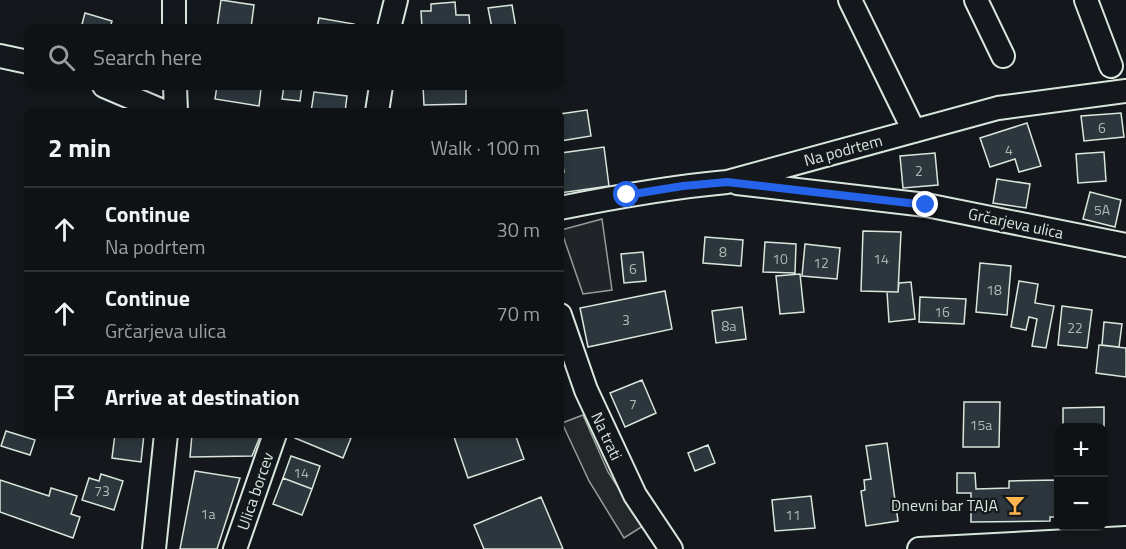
<!DOCTYPE html>
<meta charset="utf-8">
<style>
body{margin:0;font-family:"Titillium Web",sans-serif;background:#181b1e;color:#f1f3f6}
.controls{position:absolute;right:18px;bottom:18px;display:grid;overflow:hidden;border-radius:12px;box-shadow:0 3px 9px #0003}
.controls button{width:54px;height:54px;display:grid;place-items:center;padding:0;border:0;border-bottom:2px solid #2f3234;background:#0f1215;color:#f1f3f6;font:30px sans-serif}
.stop{position:absolute;width:18px;height:18px;margin:-14px;border:4px solid #2563eb;border-radius:50%;background:#fff}
.stop.end{background:#2563eb;border-color:#fff;box-shadow:0 2px 6px #0008}
.list{margin:0;padding:0;list-style:none}
h2{display:flex;justify-content:space-between;align-items:center;height:78px;margin:0;padding:0 24px;font-size:26px}
h2 small{font-size:20px;font-weight:400;color:#9b9ea0}
.list li{display:grid;grid-template-columns:39px 1fr auto;gap:18px;align-items:center;box-sizing:border-box;height:84px;padding:0 24px;border-top:2px solid #2f3234}
.list b{display:block;font-size:22px;white-space:nowrap}
.list p{margin:0;font-size:20px;white-space:nowrap;color:#9b9ea0}
.list em{font-size:20px;font-style:normal;color:#9b9ea0}
.icon{flex:none;width:33px;height:33px;fill:none;stroke:currentColor;stroke-width:2;stroke-linecap:round;stroke-linejoin:round}
.map{position:relative;flex:none;width:1126px;height:549px;overflow:hidden}
.search{position:absolute;background:#0f1215;box-shadow:0 3px 9px #0003;left:24px;top:24px;width:540px;height:66px;display:flex;align-items:center;gap:15px;box-sizing:border-box;padding:0 21px;border-radius:12px;color:#9b9ea0;font-size:22px}
.panel{position:absolute;background:#0f1215;box-shadow:0 3px 9px #0003;left:24px;top:108px;width:540px;height:330px;border-radius:12px}
.map>svg:first-child{display:block}
</style>
<div class="map">
<svg width="1126" height="549" viewBox="0 0 1126 549">
<rect width="100%" height="100%" fill="#14181c"/>
<!-- green -->
<path fill="#202428" stroke="#939e99" stroke-width="1.5" d="M602,219l10,71 -29,4 -22,-64z"/>
<!-- parking -->
<path fill="#24282b" stroke="#939e99" stroke-width="1.5" d="M583,415l25,57 35,54 -19,12 -35,-57 -27,-58z"/>
<!-- building -->
<path fill="#2c363c" stroke="#d8e6dc" stroke-width="1.5" d="M221,0l33,5 -3,23h-34z
M455,2l1,13h13l1,13h-48l-1,-17h10v-7z
M512,5l4,23h-24l-4,-20z
M85,13l27,8 -2,7h-29z
M319,18l35,6 -1,4h-36z
M217,86h32v2l12,1 -2,17 -44,-7z
M284,86h18l-2,15 -18,-2z
M423,86h43v18l-42,1z
M314,92l33,4 -2,16h-34z
M587,110l4,26 -31,5v-27z
M1121,113l3,24 -40,4 -3,-25z
M1027,123l14,43 -22,6 -4,-13 -25,8 -10,-29z
M604,147l5,39 -49,7v-21h4l-3,-19z
M1104,152l2,29 -28,2 -2,-29z
M935,153l3,32 -35,3 -3,-32z
M997,179l33,5 -4,24 -33,-5z
M1090,192l31,8 -6,27 -32,-8z
M863,231l38,1 -3,60 -37,-1z
M705,237l38,3 -2,26 -38,-3z
M765,242l31,2 -1,29 -32,-1z
M805,244l35,4 -3,31 -35,-3z
M643,252l3,29 -22,2 -3,-29z
M980,263l31,3 -4,49 -31,-3z
M800,274l4,38 -24,2 -4,-38z
M1019,281l19,3 -3,19 19,3 -8,42 -14,-2 5,-27 -8,-2 -3,13 -15,-3z
M911,282l4,37 -26,3 -2,-30h11l1,-9z
M665,291l7,38 -84,18 -8,-39z
M920,297l46,2 -2,25 -45,-2z
M1062,306l30,4 -5,38 -29,-3z
M742,307l4,32 -30,4 -4,-32z
M1104,322l18,2 -3,23 -17,-2z
M1099,345l27,3v29l-30,-4z
M642,380l14,33 -31,14 -15,-34z
M964,402h36l-1,45h-36z
M1104,407v40v-19h-41v-20z
M6,431l29,9 -5,15 -29,-9z
M115,434h29l-3,28 -29,-4z
M192,434h69l-9,22 -62,1z
M297,434h42l12,4 -8,20 -48,-20z
M453,434h62l9,25 -56,19z
M887,443l11,78 -32,5 -5,-35 4,-1 -1,-10 7,-1 -5,-33z
M708,445l7,18 -20,8 -7,-18z
M291,456l29,10 -8,23 -29,-11z
M195,471l45,7 -23,71h-37z
M957,473h18l1,16 33,-1v-7l49,-1v37h-8v4l-79,1v-29h-14z
M101,474l22,7 -9,29 -32,-10 7,-22 10,3z
M283,478l29,11 -10,26 -29,-11z
M0,480l49,16 2,-8 26,8 -6,18 9,3 -7,21 -73,-26z
M811,496l4,32 -40,3 -3,-31z
M541,497l22,52h-79l-10,-24z"/>
<g fill="none" stroke-linecap="round" stroke-linejoin="round">
<!-- minor casing -->
<g stroke="#d8e6dc" stroke-width="26">
<path id="minor" d="M174,0v28
M850,0l64,131
M976,0l27,56
M1086,0l25,66
M389,28l7,-28
M0,56l28,6
M104,86l61,26
M175,86l1,26
M377,112l4,-26
M737,183l189,22 200,40
M560,208c55,-11 110,-21 167,-26l271,-74 128,-17
M560,315l26,75 49,105 36,54
M154,549l12,-115
M235,549l40,-115
M919,549l207,-11"/>
</g>
<!-- minor -->
<use href="#minor" stroke="#14181c" stroke-width="22"/>
</g>
<g fill="none" stroke-linecap="round" stroke-linejoin="round">
<!-- route -->
<path stroke="#2563eb" stroke-width="8" d="M627,195l56,-9 44,-4 199,23"/>
</g>
<!-- icons -->
<defs>
<g id="bar-bare" transform="scale(1.62)"><path d="M-6-5H6L.8 .8V4.5H3.5V6h-7V4.5H-.8V.8Z" fill="#ffb74d" stroke="#14181c" stroke-width="2.5" paint-order="stroke"/></g>
</defs>
<g fill-rule="evenodd">
<use href="#bar-bare" x="1015" y="505"/>
</g>
<g text-anchor="middle" dominant-baseline="central" stroke-width="4.5" stroke-linejoin="round" paint-order="stroke">
<!-- number labels -->
<g font-size="14" fill="#adbab4">
<text x="1102" y="127">6</text>
<text x="1009" y="149">4</text>
<text x="919" y="170">2</text>
<text x="1102" y="209">5A</text>
<text x="723" y="251">8</text>
<text x="780" y="258">10</text>
<text x="881" y="258">14</text>
<text x="821" y="262">12</text>
<text x="633" y="268">6</text>
<text x="994" y="289">18</text>
<text x="942" y="311">16</text>
<text x="626" y="319">3</text>
<text x="729" y="325">8a</text>
<text x="1075" y="327">22</text>
<text x="633" y="403">7</text>
<text x="981" y="424">15a</text>
<text x="301" y="472">14</text>
<text x="102" y="490">73</text>
<text x="208" y="513">1a</text>
<text x="793" y="514">11</text>
</g>
<!-- street labels -->
<g font-size="16" fill="#d8e6dc" stroke="#14181c">
<text transform="translate(843 150) rotate(-15)">Na podrtem</text>
<text transform="translate(1016 223) rotate(12)">Grčarjeva ulica</text>
<text transform="translate(607 436) rotate(65)">Na trati</text>
<text transform="translate(255 491) rotate(-71)">Ulica borcev</text>
</g>
<!-- poi labels -->
<g font-size="16" fill="#d8e6dc" stroke="#14181c" text-anchor="end">
<text x="998" y="505">Dnevni bar TAJA</text>
</g>
</g>
</svg>
<div class="controls">
<button>+</button>
<button>−</button>
</div>
<div class="stop" style="left:627px;top:195px"></div>
<div class="stop end" style="left:926px;top:205px"></div>
<div class="search"><svg class="icon" aria-label="search" viewBox="0 0 24 24"><circle cx="10" cy="10" r="6"/><path d="M15 15l6 6"/></svg>Search here</div>
<section class="panel">
<h2>2 min<small>Walk · 100 m</small></h2>
<ul class="list">
<li><svg class="icon" aria-label="ahead" viewBox="0 0 24 24"><path d="M12 20V5M6 11l6-6 6 6"/></svg><div><b>Continue</b><p>Na podrtem</p></div><em>30 m</em></li>
<li><svg class="icon" aria-label="ahead" viewBox="0 0 24 24"><path d="M12 20V5M6 11l6-6 6 6"/></svg><div><b>Continue</b><p>Grčarjeva ulica</p></div><em>70 m</em></li>
<li><svg class="icon" aria-label="arrive" viewBox="0 0 24 24"><path d="M6 21V4h12l-3 4 3 4H6"/></svg><div><b>Arrive at destination</b></div></li>
</ul>
</section>
</div>
